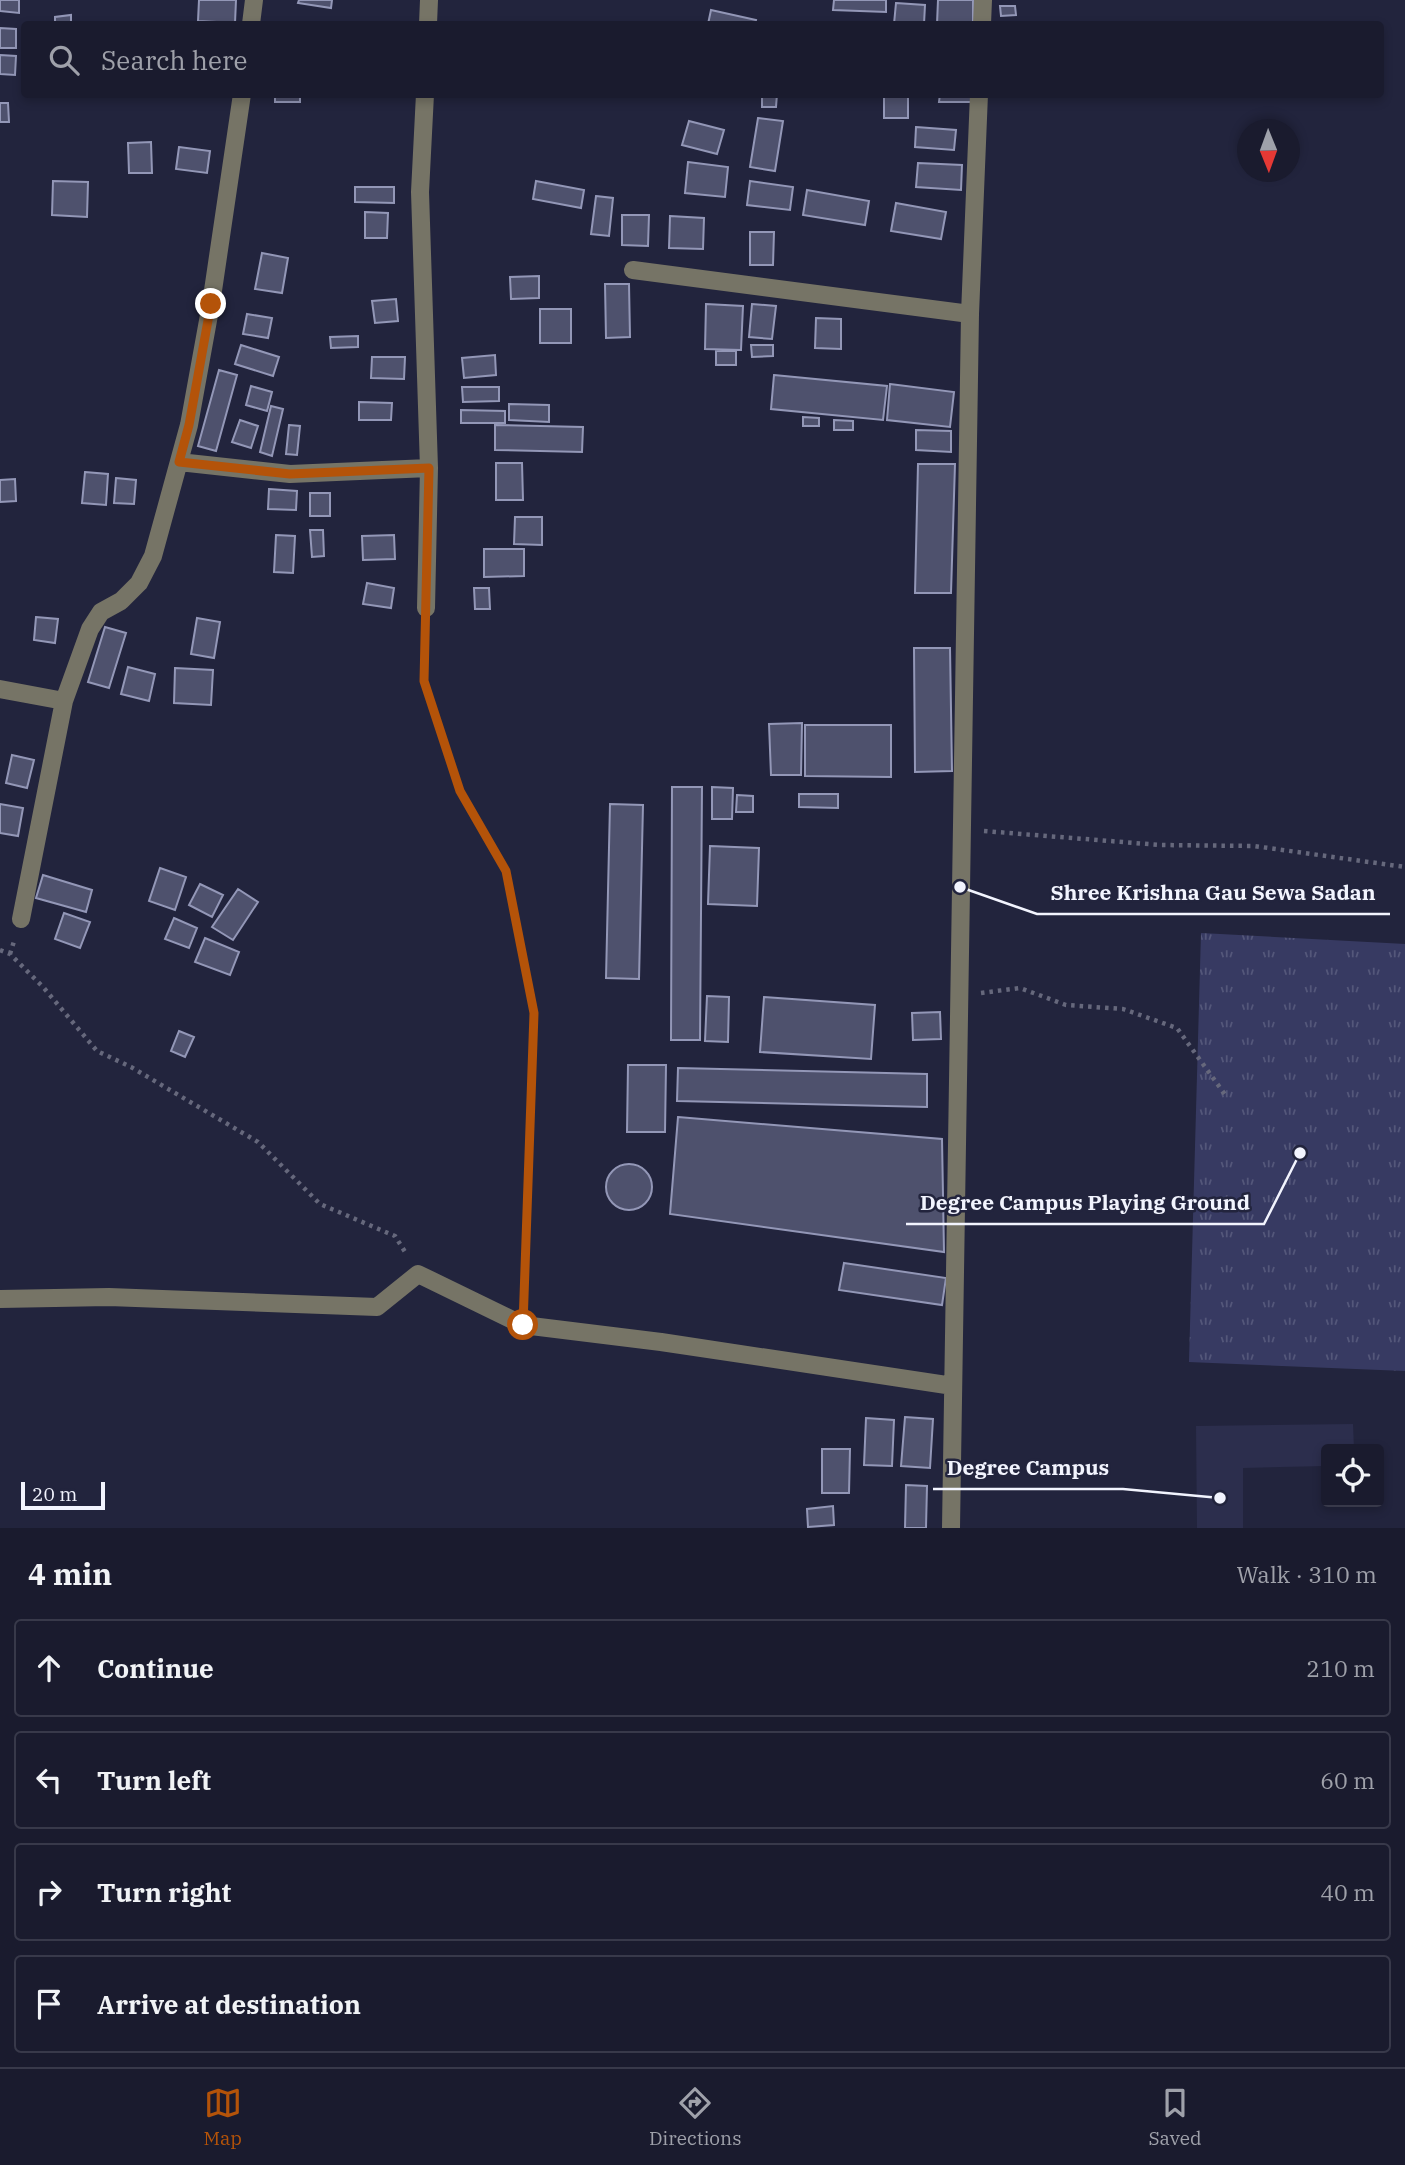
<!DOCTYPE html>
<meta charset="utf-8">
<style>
body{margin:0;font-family:"IBM Plex Serif",serif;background:#27283a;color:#f1f3f6}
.controls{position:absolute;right:21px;bottom:21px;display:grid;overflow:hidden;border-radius:7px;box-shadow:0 4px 10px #0003}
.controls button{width:63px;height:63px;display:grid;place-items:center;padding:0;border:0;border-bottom:2px solid #38394a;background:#1a1b2e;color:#f1f3f6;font:35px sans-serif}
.compass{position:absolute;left:1237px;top:119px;width:63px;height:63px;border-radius:50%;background:#1a1b2e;box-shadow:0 4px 10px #0003;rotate:179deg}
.scale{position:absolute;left:21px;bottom:18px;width:84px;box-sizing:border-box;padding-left:7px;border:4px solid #f2f4fe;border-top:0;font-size:19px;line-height:24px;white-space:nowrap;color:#f2f4fe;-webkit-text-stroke:5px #22243d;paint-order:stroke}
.stop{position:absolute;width:21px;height:21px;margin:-16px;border:5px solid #b45309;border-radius:50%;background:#fff}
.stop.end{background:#b45309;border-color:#fff;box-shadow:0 2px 7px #0008}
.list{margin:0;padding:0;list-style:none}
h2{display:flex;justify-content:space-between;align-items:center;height:91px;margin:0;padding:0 28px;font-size:30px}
h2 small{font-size:23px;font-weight:400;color:#9fa1aa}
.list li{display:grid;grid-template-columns:46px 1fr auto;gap:21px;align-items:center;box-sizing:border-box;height:98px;margin:0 14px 14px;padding:0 14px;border:2px solid #38394a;border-radius:7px}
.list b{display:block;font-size:26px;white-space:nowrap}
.list em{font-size:23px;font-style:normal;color:#9fa1aa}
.icon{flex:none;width:38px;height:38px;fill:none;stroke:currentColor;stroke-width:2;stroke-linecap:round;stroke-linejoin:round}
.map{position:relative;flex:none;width:1405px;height:1528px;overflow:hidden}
.search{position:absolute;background:#1a1b2e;box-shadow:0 4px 10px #0003;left:21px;right:21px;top:21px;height:77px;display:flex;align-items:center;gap:18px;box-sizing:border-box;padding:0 24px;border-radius:7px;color:#9fa1aa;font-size:26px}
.sheet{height:539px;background:#1a1b2e}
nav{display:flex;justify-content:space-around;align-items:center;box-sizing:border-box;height:98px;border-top:2px solid #38394a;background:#1a1b2e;font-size:19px;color:#9fa1aa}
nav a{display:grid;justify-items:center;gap:4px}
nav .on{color:#b45309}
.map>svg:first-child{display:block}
</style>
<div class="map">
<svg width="1405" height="1528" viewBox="0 0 1405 1528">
<defs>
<pattern id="park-tufts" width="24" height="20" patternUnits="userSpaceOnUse" patternTransform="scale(1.75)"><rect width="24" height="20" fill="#373a62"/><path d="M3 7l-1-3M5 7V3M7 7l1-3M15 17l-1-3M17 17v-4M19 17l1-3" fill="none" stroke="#54577a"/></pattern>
</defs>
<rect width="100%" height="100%" fill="#22243d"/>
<!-- built -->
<path fill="#2c2e4d" d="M1353,1424l1,25h-28v17l-83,2v60h-46l-1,-102z"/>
<!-- park -->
<path fill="url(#park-tufts)" d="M1201,933l204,11v427l-216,-9z"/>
<!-- building -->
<path fill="#4e516d" stroke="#9397b7" stroke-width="2" d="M0,0h19v13l-19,-2z
M199,0h37l-1,23 -37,-2z
M299,0h33l-1,8 -33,-5z
M834,0h52v12l-53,-2z
M938,0h35v24h-36z
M896,3l29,2 -1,19h-30z
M1000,6h15l1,9 -15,1z
M711,10l45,10 -1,4h-47z
M71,15v9h-16v-7z
M0,28l16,1v19h-16z
M0,55l16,1 -1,19 -15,-1z
M275,94h25v8h-25z
M762,94h15l-1,13h-14z
M884,94h24v24h-24z
M940,94h32v8h-33z
M0,103h8l1,19h-9z
M758,118l25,3 -8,50 -25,-4z
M689,121l35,9 -7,24 -35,-9z
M916,127l40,3 -2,20 -39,-3z
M151,142l1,31h-23l-1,-30z
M179,147l31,4 -3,22 -31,-4z
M688,162l40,5 -3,30 -40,-4z
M918,163l44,2 -1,25 -45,-3z
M53,181l35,1 -1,35 -35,-2z
M536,181l48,9 -3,18 -48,-9z
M750,181l43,6 -3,23 -43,-5z
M355,187h39v16l-39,-1z
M807,190l62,11 -4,24 -62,-10z
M596,196l17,2 -4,38 -18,-2z
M896,203l50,9 -5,27 -50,-8z
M365,212l23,1 -1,25h-22z
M622,215h27l-1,31 -26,-1z
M670,216l34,2 -1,31 -34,-1z
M750,232h24l-1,33h-23z
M262,253l26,5 -6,35 -27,-4z
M539,276v22l-28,1 -1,-22z
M605,284h24l1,53 -24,1z
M396,299l2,22 -23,2 -3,-22z
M706,304l37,2 -2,44 -36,-1z
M752,304l24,2 -4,33 -23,-2z
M540,309h31v34h-31z
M247,314l25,4 -4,20 -25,-4z
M816,318l25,1v30l-26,-1z
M358,336v11l-27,1 -1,-11z
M241,345l38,12 -6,19 -38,-12z
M751,345h22v11l-21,1z
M716,351h20v14h-20z
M495,355l1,20 -32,3 -2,-20z
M372,357h33l-1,22 -33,-1z
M219,370l18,5 -21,76 -18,-5z
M774,375l113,11 -4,34 -112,-11z
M890,384l64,8 -4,35 -63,-7z
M251,386l21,6 -5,19 -21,-6z
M462,387h37v14l-36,1z
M359,402l33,1 -1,17h-32z
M509,404l40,1v17l-40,-2z
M271,406l12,3 -11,47 -12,-4z
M461,410l44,1v12h-44z
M803,417l16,1v8h-16z
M240,420l18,6 -7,22 -19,-6z
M834,420l19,1v9h-19z
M289,425l11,1 -3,29 -11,-1z
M495,425l88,2 -1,25 -87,-2z
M916,430l35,1v21l-35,-2z
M496,463h26l1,37h-27z
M918,464h37l-4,129h-36z
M85,472l23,2 -2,31 -24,-2z
M116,478l20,2 -2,24 -20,-1z
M15,479l1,22 -16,1v-22z
M269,489l28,2 -1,19 -28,-1z
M310,493h20v23h-20z
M515,517h27v28l-28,-1z
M310,530h13l1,26 -12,1z
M276,535l19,1 -2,37 -19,-1z
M394,535l1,24 -32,1 -1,-24z
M484,549h40v27l-40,1z
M367,583l27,5 -3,20 -28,-4z
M474,588h15l1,21h-15z
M36,617l22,2 -3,24 -21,-3z
M197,618l23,4 -6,36 -23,-4z
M105,627l21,6 -17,55 -21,-6z
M914,648h36l2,123 -37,1z
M128,667l27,7 -6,27 -28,-7z
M175,668l38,2 -2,35 -37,-2z
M802,723l-1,52h-30l-2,-51z
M805,725h86v52l-86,-1z
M12,755l22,5 -7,28 -21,-5z
M672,787h30l-2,253h-29z
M712,787l21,1 -1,31h-20z
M799,794h39v14l-39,-1z
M737,795l16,1v16h-17z
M0,804l23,4 -5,28 -18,-3z
M610,804l33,1 -4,174 -33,-1z
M710,846l49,2 -2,58 -49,-2z
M160,868l26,9 -11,33 -26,-9z
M43,875l49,15 -6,22 -50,-14z
M200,884l23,11 -11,22 -23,-12z
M238,889l20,13 -25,38 -21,-13z
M64,913l26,9 -10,26 -25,-9z
M174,918l23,10 -8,20 -24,-9z
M205,938l34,14 -9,23 -35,-13z
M707,996l22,1 -1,45 -23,-1z
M764,997l111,8 -4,54 -111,-7z
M940,1012l1,27 -28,1 -1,-27z
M179,1031l15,6 -9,20 -14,-6z
M628,1065h38l-1,67h-38z
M678,1068l249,6v33l-250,-6z
M678,1117l264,22 2,113 -274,-38z
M606 1187a23 23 0 1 1 46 0a23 23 0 1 1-46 0Z
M844,1263l102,15 -4,27 -103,-15z
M905,1417l28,2 -3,49 -29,-2z
M866,1418l28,2 -2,46 -28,-1z
M822,1449h28l-1,44h-27z
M906,1485l21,1 -1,42h-21z
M833,1506l1,19 -26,2 -1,-18z"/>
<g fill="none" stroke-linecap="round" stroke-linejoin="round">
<!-- path -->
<path stroke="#66687c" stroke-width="4.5" stroke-dasharray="3.5 5" stroke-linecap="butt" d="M425,630l-1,52 36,109 46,80 28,142 -10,287
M984,831l176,14 94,1 151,21
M0,950l10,4 33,33 54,64 34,16 127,75 62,62 75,32 12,19
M10,954l5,-16
M981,993l39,-5 46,17 57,4 54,19 49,68"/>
<!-- minor -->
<path stroke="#767466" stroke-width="18" d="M251,24l3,-24
M428,24l1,-24
M982,24l1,-24
M425,94l-5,98 9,276 -3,140
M633,270l337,44
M179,462l111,12 139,-6
M0,689l64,12
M21,919l43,-218 26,-72 11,-17 20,-11 18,-18 14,-27 36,-131 22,-121 31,-210
M0,1299l109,-2 268,10 41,-33 105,51 138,17 292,44
M951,1528l19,-1214 9,-220"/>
</g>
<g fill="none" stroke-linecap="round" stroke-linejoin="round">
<!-- route -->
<path stroke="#b45309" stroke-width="9" d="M211,304l-22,121 -10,37 111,12 139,-6 -5,213 36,110 46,80 28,142 -11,312"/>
</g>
<!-- callouts -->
<path fill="none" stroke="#f2f4fe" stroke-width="2.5" d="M960 887L1037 914H1390M1300 1153L1264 1224H906M1220 1498L1123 1489H933"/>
<g fill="#f2f4fe" stroke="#22243d" stroke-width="2.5">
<circle cx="960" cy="887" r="7"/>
<circle cx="1300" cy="1153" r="7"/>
<circle cx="1220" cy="1498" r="7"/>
</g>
<g font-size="21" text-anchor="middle" font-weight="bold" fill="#f2f4fe" stroke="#22243d" stroke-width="5" stroke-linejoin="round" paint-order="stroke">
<text x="1213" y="900">Shree Krishna Gau Sewa Sadan</text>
<text x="1085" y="1210">Degree Campus Playing Ground</text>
<text x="1028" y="1475">Degree Campus</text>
</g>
</svg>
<div class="controls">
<button><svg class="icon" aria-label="locate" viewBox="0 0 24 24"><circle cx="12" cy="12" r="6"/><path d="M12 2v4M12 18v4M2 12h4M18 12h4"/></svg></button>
</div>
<svg class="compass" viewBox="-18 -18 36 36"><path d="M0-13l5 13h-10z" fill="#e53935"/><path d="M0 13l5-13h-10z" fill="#9fa1aa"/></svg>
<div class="scale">20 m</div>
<div class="stop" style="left:523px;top:1325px"></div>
<div class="stop end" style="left:211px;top:304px"></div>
<div class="search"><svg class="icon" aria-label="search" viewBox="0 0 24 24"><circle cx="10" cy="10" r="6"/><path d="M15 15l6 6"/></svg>Search here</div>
</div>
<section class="sheet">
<h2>4 min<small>Walk · 310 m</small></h2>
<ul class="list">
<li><svg class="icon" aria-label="ahead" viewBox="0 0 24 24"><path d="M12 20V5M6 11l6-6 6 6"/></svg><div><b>Continue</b></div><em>210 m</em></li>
<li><svg class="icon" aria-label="left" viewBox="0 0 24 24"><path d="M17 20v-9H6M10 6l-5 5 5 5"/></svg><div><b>Turn left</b></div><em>60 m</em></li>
<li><svg class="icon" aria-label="right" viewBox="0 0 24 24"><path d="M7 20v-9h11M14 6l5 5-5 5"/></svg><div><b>Turn right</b></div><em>40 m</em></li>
<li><svg class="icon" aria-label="arrive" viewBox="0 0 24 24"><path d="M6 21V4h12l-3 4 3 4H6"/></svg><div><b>Arrive at destination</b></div></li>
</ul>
</section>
<nav>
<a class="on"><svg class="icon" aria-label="map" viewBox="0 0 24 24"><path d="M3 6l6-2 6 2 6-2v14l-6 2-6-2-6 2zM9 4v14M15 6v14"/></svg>Map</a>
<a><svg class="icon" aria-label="directions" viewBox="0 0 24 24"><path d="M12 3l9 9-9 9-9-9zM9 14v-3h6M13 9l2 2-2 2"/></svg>Directions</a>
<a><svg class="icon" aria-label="saved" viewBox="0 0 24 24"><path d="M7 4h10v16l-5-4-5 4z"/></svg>Saved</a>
</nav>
